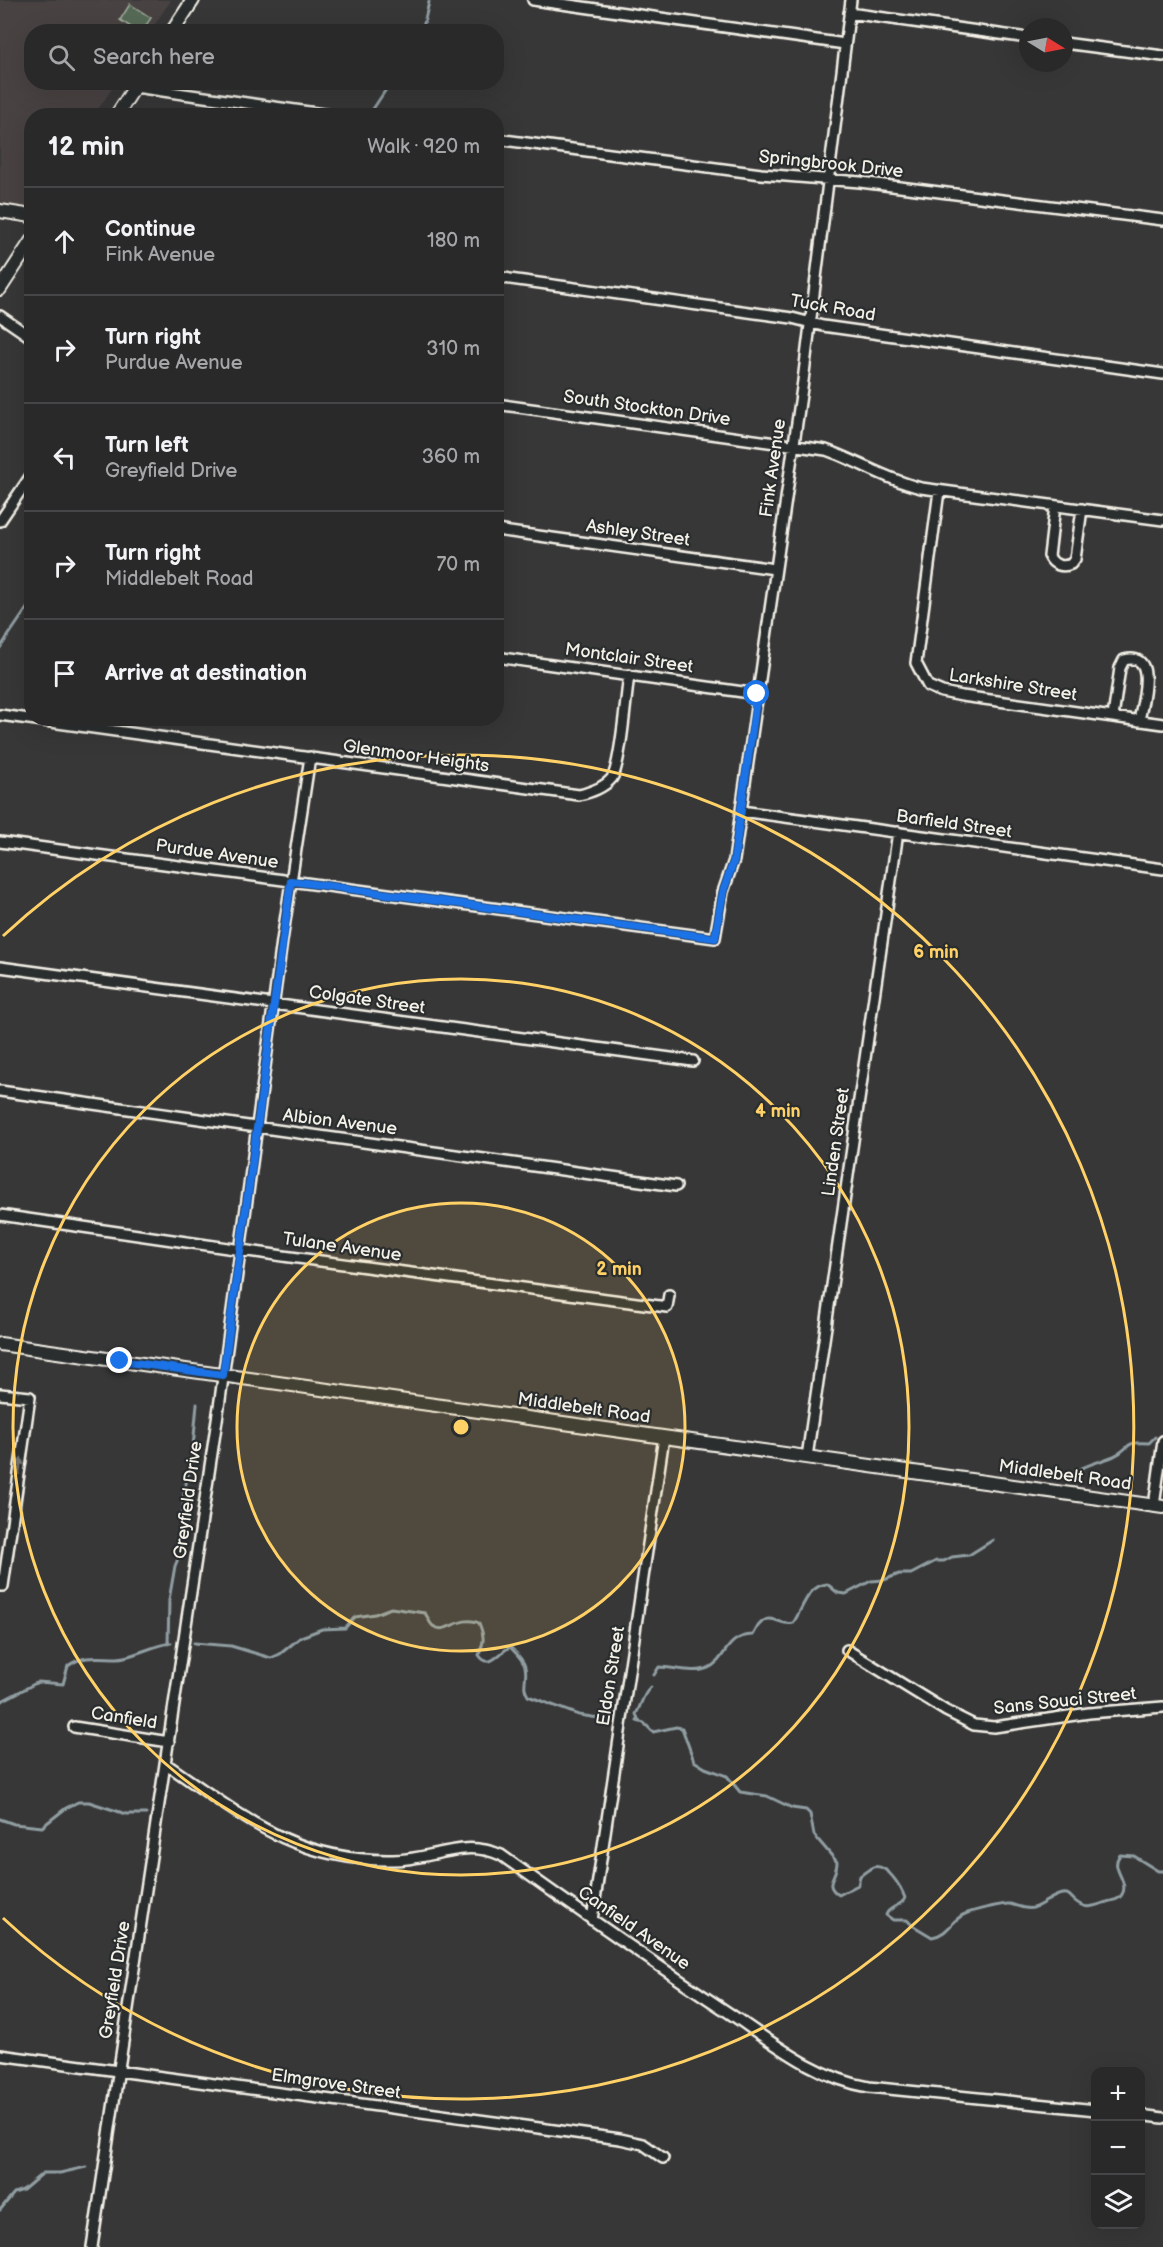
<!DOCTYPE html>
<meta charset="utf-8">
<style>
body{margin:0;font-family:"Balsamiq Sans",sans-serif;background:#363536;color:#f1f3f6}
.controls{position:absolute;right:18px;bottom:18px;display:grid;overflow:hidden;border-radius:12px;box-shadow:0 6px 24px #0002}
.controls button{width:54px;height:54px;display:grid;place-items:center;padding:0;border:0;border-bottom:2px solid #464547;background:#2a292a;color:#f1f3f6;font:30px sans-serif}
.compass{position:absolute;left:1019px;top:18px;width:54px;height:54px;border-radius:50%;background:#2a292a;box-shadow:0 6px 24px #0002;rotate:100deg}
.stop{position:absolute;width:18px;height:18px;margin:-14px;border:4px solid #1a73e8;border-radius:50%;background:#fff}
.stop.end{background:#1a73e8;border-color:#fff;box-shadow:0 2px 6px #0008}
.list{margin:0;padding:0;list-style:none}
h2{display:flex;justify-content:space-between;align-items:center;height:78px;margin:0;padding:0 24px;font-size:26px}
h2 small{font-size:20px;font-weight:400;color:#a5a6a8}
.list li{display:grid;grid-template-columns:39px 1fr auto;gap:18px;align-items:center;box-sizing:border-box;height:108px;padding:0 24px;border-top:2px solid #464547}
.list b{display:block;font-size:22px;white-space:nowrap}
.list p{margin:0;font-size:20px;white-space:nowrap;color:#a5a6a8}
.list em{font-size:20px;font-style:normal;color:#a5a6a8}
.icon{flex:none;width:33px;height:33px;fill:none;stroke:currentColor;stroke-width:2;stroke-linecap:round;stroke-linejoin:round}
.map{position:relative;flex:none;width:1163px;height:2247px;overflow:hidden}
.search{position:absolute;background:#2a292a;box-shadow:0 6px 24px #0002;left:24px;top:24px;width:480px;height:66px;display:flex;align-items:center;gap:15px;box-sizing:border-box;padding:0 21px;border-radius:24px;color:#a5a6a8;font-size:22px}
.panel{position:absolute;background:#2a292a;box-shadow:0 6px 24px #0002;left:24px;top:108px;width:480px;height:618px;border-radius:24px}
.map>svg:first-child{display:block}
</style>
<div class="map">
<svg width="1163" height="2247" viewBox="0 0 1163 2247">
<rect width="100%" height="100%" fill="#383738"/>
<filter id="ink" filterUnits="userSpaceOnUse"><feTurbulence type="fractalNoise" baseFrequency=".0167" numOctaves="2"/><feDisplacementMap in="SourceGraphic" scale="12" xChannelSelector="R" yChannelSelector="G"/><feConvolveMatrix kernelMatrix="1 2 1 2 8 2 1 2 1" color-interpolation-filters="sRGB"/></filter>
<g filter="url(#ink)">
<!-- built -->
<path fill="#494343" d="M0,0h171l-21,31 -118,1v50l84,1 -22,32 -62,1 -1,94 -31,-5z"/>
<!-- green -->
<path fill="#546a56" stroke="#a4ae9f" stroke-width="1.5" d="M130,4l21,14 -9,13h-5l-17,-11z"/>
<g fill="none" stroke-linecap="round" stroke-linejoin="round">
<!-- stream -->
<path stroke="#909ea2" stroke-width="3" d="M422,32l7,-30
M371,112l20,-30
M0,648l32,-47
M1073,1473c13,-9 27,-11 41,-17 18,-8 8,-15 35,-13l6,-6
M194,1643l37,3 40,12 9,-4 21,-17 21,-8 23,-1 10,-11 20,-3 16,-6 34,5c3,4 4,10 8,13 13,10 26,-12 46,-3 6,15 5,18 0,32 11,16 20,-3 31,-8 5,5 13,12 15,20 3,11 -4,19 3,29l51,19 26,4
M168,1644l1,-44 6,-34 5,-12 -2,-15 4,-11 2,-36 8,-34 5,-54
M654,1675l5,-8c15,0 35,7 49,1 19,-8 16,-32 45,-33 3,-4 4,-9 8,-12 10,-11 21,4 32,0 10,-14 14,-37 34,-39l11,9 8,1 25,-13 13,-1 15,-6h12l25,-13h8l8,-4 17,-2 24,-15
M0,1702l38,-20 25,2 5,-18c15,-12 32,-8 49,-8 14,0 36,-13 54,-15
M637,1721l7,2 9,9 23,-5 6,1 12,33 11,7 22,8 13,16 27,4 25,12 14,2 4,4 4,21 23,27c0,16 -15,22 2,33l19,-10 2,-9c4,-3 9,-7 13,-9 14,-4 28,20 32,31 -4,9 -16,8 -19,17l7,5h14l5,5 20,12c16,-2 20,-18 33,-23 7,-3 39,-11 45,-10 8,2 14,6 23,4 10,-3 23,-16 34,-14 3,1 5,4 7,6 12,11 19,6 33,2 5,-2 9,-1 13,-5 13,-14 -12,-28 0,-42l14,1 24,15h5
M639,1721l-3,-7c6,-10 6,-19 15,-27
M0,1819l14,5 28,3 24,-19 12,-6h11l37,12h20
M0,2210l14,-17 9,-3 20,-17h17l26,-6"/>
<!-- minor casing -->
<g stroke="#f4f1e8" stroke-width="14">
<path id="minor" d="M533,0l312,44
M849,13l179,25
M1064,43l99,13
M135,87l202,29
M496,139l265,35 99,8 303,38
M496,277l296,41 31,8 340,48
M0,316l32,22
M496,404l330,46c32,11 61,30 95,38l242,32
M939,491l-23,172 12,23 14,6 20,4 201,28
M1055,506l-6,50c4,9 13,12 22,8l4,-5 7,-50
M0,521l32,-47
M496,530l279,39
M496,657l261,37
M0,715l579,80c12,-3 25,-7 33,-17 9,-14 14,-83 17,-103
M1113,717l7,-49 4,-8c34,-9 18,42 15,61
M741,811l422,58
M0,842l715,96 8,-46 11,-32 7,-49 62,-430 48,-381
M0,967l693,94
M0,1091l676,95
M0,1215l283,41 384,51 2,-12
M0,1394l30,3 -27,189h-3
M807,1457l91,-625
M1154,1506l9,-65
M847,1650l99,61 28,14 20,2 95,-14 74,-6
M74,1727l95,15
M166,1764c76,52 129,98 227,96 40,0 69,-22 108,-5 74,53 149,106 225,156 45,30 89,67 143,76l227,23
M592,1920l72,-483
M0,2055l620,84 23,5 20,14
M1140,2115l23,3
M92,2247l128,-847 62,-459 28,-184"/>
</g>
<!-- tertiary casing -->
<g stroke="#f4f1e8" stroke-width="16">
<path id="tertiary" d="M172,32l21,-32
M116,116l22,-34
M0,211l32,5
M0,289l32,-49
M0,1344l1163,163"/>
</g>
<!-- minor -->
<use href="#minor" stroke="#2a2d2e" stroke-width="9"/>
<!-- tertiary -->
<use href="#tertiary" stroke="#2a2d2e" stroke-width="12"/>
</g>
<!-- one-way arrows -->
<defs><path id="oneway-solid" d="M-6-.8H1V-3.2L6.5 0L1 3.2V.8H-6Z" transform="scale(1.5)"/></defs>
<use fill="#71726f" href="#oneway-solid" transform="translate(20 1466) rotate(-82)"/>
</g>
<g fill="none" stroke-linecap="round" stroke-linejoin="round" filter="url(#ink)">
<!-- route -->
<path stroke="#1a73e8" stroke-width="8" d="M120,1361l103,14 68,-494 424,57 8,-46 11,-32 23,-166"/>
</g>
<!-- distance rings -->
<circle cx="461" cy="1427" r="224" fill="#ffd166" fill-opacity=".12"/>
<g fill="none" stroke="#ffd166" stroke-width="3">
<circle cx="461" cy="1427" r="224"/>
<circle cx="461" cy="1427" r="448"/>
<path d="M3 936A672 672 0 1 1 3 1918"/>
</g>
<g text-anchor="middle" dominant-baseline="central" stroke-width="4.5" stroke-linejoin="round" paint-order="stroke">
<!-- street labels -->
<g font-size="18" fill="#f4f1e8" stroke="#2a2d2e">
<text transform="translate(831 164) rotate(6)">Springbrook Drive</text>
<text transform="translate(833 308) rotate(10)">Tuck Road</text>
<text transform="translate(647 408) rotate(8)">South Stockton Drive</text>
<text transform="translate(773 468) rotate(-82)">Fink Avenue</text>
<text transform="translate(638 533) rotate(8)">Ashley Street</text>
<text transform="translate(629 658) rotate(8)">Montclair Street</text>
<text transform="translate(1013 685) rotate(9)">Larkshire Street</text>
<text transform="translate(416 756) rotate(8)">Glenmoor Heights</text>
<text transform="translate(954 824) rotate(8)">Barfield Street</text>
<text transform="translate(217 854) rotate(8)">Purdue Avenue</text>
<text transform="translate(367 1000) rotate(8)">Colgate Street</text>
<text transform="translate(340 1122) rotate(7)">Albion Avenue</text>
<text transform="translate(836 1142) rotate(-82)">Linden Street</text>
<text transform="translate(342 1247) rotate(8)">Tulane Avenue</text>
<text transform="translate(584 1408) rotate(8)">Middlebelt Road</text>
<text transform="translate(1065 1475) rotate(8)">Middlebelt Road</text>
<text transform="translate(188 1500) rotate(-82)">Greyfield Drive</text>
<text transform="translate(611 1676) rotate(-81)">Eldon Street</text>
<text transform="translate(1065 1701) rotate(-6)">Sans Souci Street</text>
<text transform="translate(124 1718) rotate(9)">Canfield</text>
<text transform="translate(634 1928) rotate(35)">Canfield Avenue</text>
<text transform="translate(115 1980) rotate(-81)">Greyfield Drive</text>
<text transform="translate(336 2084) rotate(8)">Elmgrove Street</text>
</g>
</g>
<circle cx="461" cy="1427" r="9" fill="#ffd166" stroke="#2a2d2e" stroke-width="3"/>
<g font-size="18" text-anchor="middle" font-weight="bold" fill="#ffd166" stroke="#2a2d2e" stroke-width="4.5" stroke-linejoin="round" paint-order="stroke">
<text x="936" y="958">6 min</text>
<text x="778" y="1117">4 min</text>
<text x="619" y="1275">2 min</text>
</g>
</svg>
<div class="controls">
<button>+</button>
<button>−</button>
<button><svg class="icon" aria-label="layers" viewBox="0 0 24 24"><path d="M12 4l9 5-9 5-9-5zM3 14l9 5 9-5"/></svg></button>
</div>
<svg class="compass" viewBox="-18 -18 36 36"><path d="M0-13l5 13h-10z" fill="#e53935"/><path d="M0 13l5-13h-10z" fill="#a5a6a8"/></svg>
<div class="stop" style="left:757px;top:694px"></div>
<div class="stop end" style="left:120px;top:1361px"></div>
<div class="search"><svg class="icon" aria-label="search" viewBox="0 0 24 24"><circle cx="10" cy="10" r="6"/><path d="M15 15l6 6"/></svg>Search here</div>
<section class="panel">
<h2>12 min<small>Walk · 920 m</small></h2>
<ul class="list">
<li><svg class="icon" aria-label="ahead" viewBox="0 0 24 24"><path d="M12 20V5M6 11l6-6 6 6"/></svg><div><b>Continue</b><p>Fink Avenue</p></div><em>180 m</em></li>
<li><svg class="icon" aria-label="right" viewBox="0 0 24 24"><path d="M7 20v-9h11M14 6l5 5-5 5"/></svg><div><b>Turn right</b><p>Purdue Avenue</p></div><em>310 m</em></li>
<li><svg class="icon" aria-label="left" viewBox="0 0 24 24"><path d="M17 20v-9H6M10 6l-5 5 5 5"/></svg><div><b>Turn left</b><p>Greyfield Drive</p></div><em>360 m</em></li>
<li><svg class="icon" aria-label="right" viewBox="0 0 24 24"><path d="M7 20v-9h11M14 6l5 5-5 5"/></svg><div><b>Turn right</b><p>Middlebelt Road</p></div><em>70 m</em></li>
<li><svg class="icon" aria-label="arrive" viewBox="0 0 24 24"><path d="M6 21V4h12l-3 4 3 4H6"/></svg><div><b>Arrive at destination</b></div></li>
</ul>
</section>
</div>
